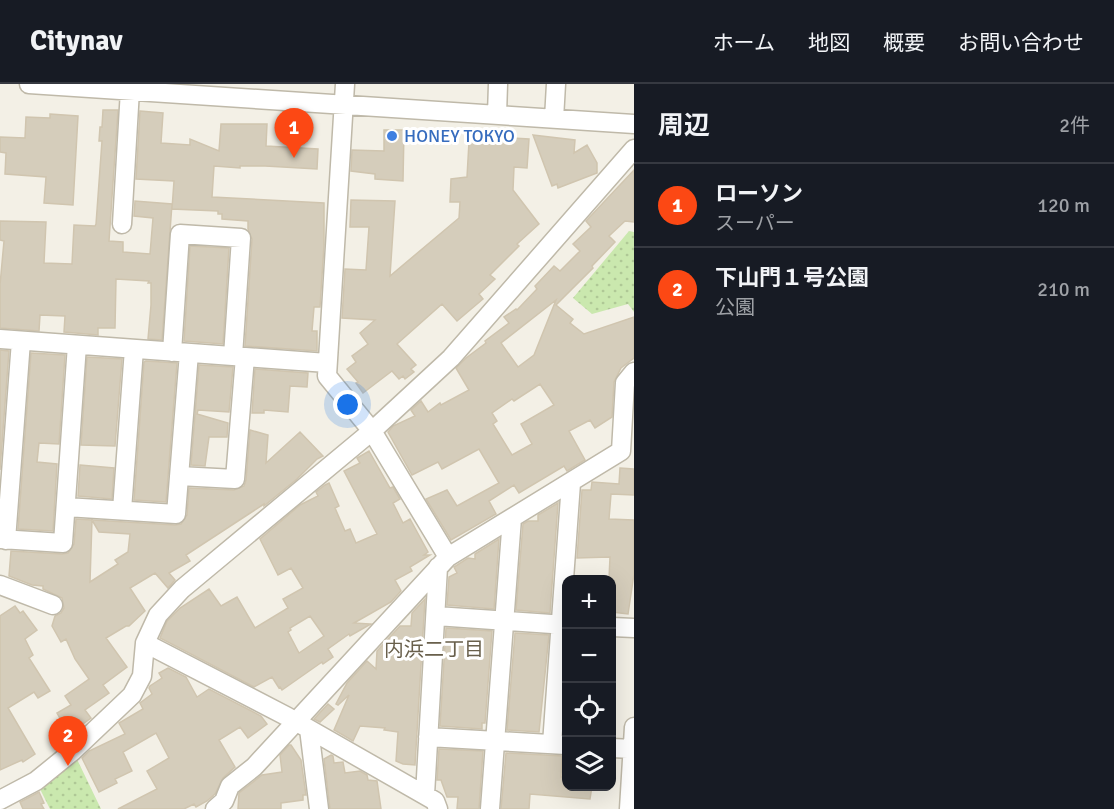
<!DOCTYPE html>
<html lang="ja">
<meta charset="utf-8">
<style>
body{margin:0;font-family:Signika,"Noto Sans JP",sans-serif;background:#242831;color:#f1f3f6}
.controls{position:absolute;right:18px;bottom:18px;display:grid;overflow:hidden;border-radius:12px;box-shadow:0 6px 24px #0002}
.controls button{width:54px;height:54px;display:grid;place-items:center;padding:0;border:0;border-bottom:2px solid #363941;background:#171b24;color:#f1f3f6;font:30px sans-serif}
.you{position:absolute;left:348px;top:321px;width:21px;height:21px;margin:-15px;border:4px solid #fff;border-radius:50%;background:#1a73e8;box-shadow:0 0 0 9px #1a73e833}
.badge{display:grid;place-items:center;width:39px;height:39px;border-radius:50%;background:#fc4814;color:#fff;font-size:20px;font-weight:700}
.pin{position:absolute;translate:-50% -50px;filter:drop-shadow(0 2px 3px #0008)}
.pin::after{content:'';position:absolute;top:32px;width:21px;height:18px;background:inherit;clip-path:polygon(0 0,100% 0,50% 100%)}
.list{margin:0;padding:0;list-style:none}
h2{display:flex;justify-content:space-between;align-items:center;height:78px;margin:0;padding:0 24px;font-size:26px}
h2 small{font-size:20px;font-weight:400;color:#9ea1a6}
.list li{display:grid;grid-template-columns:39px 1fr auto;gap:18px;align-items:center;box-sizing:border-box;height:84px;padding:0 24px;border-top:2px solid #363941}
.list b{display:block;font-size:22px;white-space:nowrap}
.list p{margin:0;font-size:20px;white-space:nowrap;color:#9ea1a6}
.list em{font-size:20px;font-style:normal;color:#9ea1a6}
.icon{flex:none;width:33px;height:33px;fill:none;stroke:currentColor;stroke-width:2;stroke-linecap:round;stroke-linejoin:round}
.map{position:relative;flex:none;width:634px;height:725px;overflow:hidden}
header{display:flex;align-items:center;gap:36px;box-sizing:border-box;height:84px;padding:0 30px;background:#171b24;border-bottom:2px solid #363941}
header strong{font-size:28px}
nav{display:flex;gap:33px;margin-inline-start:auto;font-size:21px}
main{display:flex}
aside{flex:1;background:#171b24}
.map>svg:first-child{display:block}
</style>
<header>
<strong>Citynav</strong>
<nav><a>ホーム</a><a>地図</a><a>概要</a><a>お問い合わせ</a></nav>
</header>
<main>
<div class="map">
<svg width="634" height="725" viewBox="0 0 634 725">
<defs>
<pattern id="park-dots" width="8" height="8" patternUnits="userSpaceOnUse" patternTransform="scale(1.5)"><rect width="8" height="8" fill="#cae8ae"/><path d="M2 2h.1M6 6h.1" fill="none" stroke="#afc896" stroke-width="1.8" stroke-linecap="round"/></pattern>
</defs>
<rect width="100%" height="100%" fill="#f3f0e6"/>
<!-- park -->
<path fill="url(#park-dots)" d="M629,147l5,1v80l-6,-8 -36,10 -19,-16z
M73,667l28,58h-51l-14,-28z"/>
<!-- building -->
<path fill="#d5cdbb" stroke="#d0c5af" stroke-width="1.5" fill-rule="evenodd" d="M103,26h15l-9,131 14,1v10l27,2 3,-36 -19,-2 1,-15 37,3 -10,136 -14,-1 3,-34v-22h-3l1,-2 -33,-2 -1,49h-17v7l-34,-3 1,-16 -25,-1 -1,16 -39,-3v-43l4,-44 -4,-1v-19l46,1 -2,41 28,1 2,-39 21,1 1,-2 6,-83h-3l1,-14h2z
M140,27l23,2 -2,30 29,2v-6l29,12 2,-27h46l-1,22 52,3 -1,20 -52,-3h-25v2l-26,-2 -2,31 112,6v42l-4,62h-6l-2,24h5v20l-72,-5 7,-107 -4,-10v-8l-26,-2v-5h-4v-3l-46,-2 2,-28 -38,-2z
M50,30l28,2 -5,89 -29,-2 2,-26 -41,-3 1,-21 -6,-1v-15l25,1 1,-21 24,1z
M384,46h20l-1,51 -28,-2v-5l-24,-3 1,-21 32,1z
M533,51l42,5 -1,13 13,-8 10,18v10l-39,15 -1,-4 -5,2z
M478,52l51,3 -2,29 -13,-1 -1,23 26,34 -22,20 2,2 -29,29 5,4 -16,15 4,5 -26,22 -15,-17 -45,40 19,21 -5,4 3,3 -9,7 -2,-3 -4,3 -7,-8 -29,22 -7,-10 2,-1 -11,-13 9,-7 -4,-6 16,-12 -8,-11 15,-13 -33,-2 3,-49 21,1 3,-43h-19l1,-27 44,1 -5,75 69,-58 1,-16h-10l1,-23 16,-2 2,-35h8z
M634,86v52l-9,-1 -16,15 6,6 -23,24 1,2 -37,37 17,14 -3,4 14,11 50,-17v41l-13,10 -7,14 -2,35 -17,11 -5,-8 -21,11 16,29 -18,11 -3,-5 -45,27 -5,-8 -25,16 7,13 -45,26 -25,-41 21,-9 10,16 42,-23 -20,-34 -37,20 -4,-7 -26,13 -24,-43 5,-6 22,-10 -4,-6 10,-9 7,11 12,-9 1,2 28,-15 -13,-22 10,-10 20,-15 -1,-2 24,-18 -5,-6 12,-8 1,1 20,-21 -2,-3 19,-20 6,5 20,-20 -7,-7 18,-17 -5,-6zM556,216l-22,55 -16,12 -17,-24zM540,300l14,21 -33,19 11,20 -20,11 -19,-31 4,-3 -5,-8 20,-14 2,2z
M190,162l39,2 -6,96 -39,-3z
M0,266l9,1 -9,119z
M31,269l34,2 -6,89 -20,-1 -2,19 20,2 -4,67 -35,-2z
M87,273l35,2 -7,87 -34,-1z
M146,277l31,2 -11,139 -32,-2 10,-138z
M199,281l34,2 -4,45 -31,-2 -1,4 31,9 -1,14h-18l-4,29 -14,-1z
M255,285l53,4 -1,14 -17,-1 -2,26 -24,-2v3h-12z
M250,346l18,5 -2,28 34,-31 23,24 -6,3 -20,20 -33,27v-2l-78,51 4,6 -21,12 6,7 -7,8 -13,-15 -25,15 15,23 -16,15h-3l-20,12 21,29 -24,18 6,8 -24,17 6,8 -22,16 -12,-21 14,-8 -6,-9 24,-17 -14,-20 -9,-20 -5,3 -9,-16 3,-10 6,-3 3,-5 -2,-10 -19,-9v-3l-11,-1 -23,-9 2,-25 51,3 6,-1 6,-9 2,-25 99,6 6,-1 6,-9 2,-27 45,2 10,-4 2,-6zM92,436l7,12 31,2 -2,18 -13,8 3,4 -28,18z
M369,367l21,37 3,-1 7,12 -7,4 10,20 7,-4 18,33 -4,3h6l-20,12 2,4 -17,9 6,11 -10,11 -37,21 17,1 -2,1 -19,11 -1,-2 -21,15 5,8 -10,7 -1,-2 -40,28 -2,-3 -1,1 -7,-11 -18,10 -94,-49 7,-17 13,-13 29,-19 12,17 16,-9 18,31 33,-20 -5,-9 20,-11 -12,-20 -13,7 -18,-36 40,-34 18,-9 -2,-4 9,-7 4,-2 10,23 -4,2 10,23 5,-2 6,14 21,-9 -33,-63 16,-8 -3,-5zM310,532l14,20 -25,17 -11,-21 3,-2 -1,-2z
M80,381l34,3 -2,31 -34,-3z
M620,384l14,1v26l-23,-1 -2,25 25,1v54l-6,40 -16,-2v-33h-3l1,-22 -33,1 5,-68h9l1,-8 27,2z
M558,419l-8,110 -34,-3 7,-86 5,-3h10v-6z
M499,455l-5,70 -47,-4 2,-28 8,-4 -3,-6 14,-9 7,1v-5z
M425,515l-10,166 -12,-1 -7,-3 2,-29 -14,-2 1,-2 -25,-2 -7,15 -19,-11 15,-35 -11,10 -2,-1 11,-21 20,-22 9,8 1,-18 23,-25h11l1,-13z
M15,522l5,7 3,-2 14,19 -12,9 8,16 -4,3 21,33 -12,7 -4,-6 -26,16 27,46 -12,8 -1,-2 -22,10v-154z
M446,544l46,3 -7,92h-3v6l-42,-3z
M515,549l34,2 -10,97 -32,-2z
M168,584l18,9 11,20 12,-8 52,27 6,8 -19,14 -8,-11 -21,13 16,27 -12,11 -8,16 -8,7 -11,6 -2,-3 -10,5h-66l39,-20 -10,-18 22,-13 -13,-25 -33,19 9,19 -17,8 2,4 -18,9 -17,-34 7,-7 36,-17 -6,-11 24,-14 -3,-6 12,-9 -3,-6 1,-2 12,-8 -3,-5z
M328,620l6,5 -14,13 -6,-3z
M289,661h2l10,15 5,35h-3v5l-22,3v6h-43l1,-16 23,-18 20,-3 -2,-17z
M439,665l44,2 -4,58h-22l1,-12h-11l-6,-17h-4z
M506,669l56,3 -1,21h4l-1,9h28l-2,13 -60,-5 -1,15h-28z
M331,671l2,1 1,7 9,-1 2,11 15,-2 7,4 1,5 9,1 4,28h-51l-6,-50z
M39,708l5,11 -3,1 3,5h-21l-3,-7z"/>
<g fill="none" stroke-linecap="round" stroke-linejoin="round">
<!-- minor casing -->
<g stroke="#bfb9a9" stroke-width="21">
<path id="minor" d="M29,0l605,40
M345,0l-18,292 45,55 76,126
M497,31l1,-31
M554,35l2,-35
M122,140l8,-134
M0,255l327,24
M172,268l8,-118 61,4 -8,118
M179,392l56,3 10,-122
M66,423l110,7 13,-161
M122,426l12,-161
M0,455l63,4 14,-198
M6,456l15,-199
M0,501l53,20
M436,532l130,9
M612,543l22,1
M145,559l143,74 147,84 3,8
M309,645l10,80
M428,653l138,8
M552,660l19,-261
M612,664l21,1
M425,711l13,-228
M0,716l36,-19 37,-30 59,-56 10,-19 3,-33 13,-28 24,-26 190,-158 79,-73 183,-209
M215,725l9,-8 6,-15 24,-19 194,-210 173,-106 4,-68 9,-11
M490,725l22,-291
M629,725l5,-82"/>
</g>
<!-- minor -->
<use href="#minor" stroke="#fff" stroke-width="18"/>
</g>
<!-- markers -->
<circle fill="#3f7fe0" stroke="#fff" stroke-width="2" cx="392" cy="52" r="6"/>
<g text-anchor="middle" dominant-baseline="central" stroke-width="6" stroke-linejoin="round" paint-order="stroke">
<!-- shop labels -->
<g font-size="18" fill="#366cbe" stroke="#fff" text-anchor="start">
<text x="404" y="52">HONEY TOKYO</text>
</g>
<!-- neighbourhood labels -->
<g font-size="20" fill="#69604c" stroke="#fff">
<text x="434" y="565">内浜二丁目</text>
</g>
</g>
</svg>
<div class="controls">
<button>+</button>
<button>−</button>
<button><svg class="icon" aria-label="locate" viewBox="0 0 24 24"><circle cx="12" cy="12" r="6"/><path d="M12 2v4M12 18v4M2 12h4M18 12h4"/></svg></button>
<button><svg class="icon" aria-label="layers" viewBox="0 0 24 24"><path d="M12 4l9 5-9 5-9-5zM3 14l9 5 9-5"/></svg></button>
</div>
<div class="you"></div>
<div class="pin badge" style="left:294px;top:74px">1</div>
<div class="pin badge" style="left:68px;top:682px">2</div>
</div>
<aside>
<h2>周辺<small>2件</small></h2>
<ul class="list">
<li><span class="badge">1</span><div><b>ローソン</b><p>スーパー</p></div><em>120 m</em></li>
<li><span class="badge">2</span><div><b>下山門１号公園</b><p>公園</p></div><em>210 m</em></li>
</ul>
</aside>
</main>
